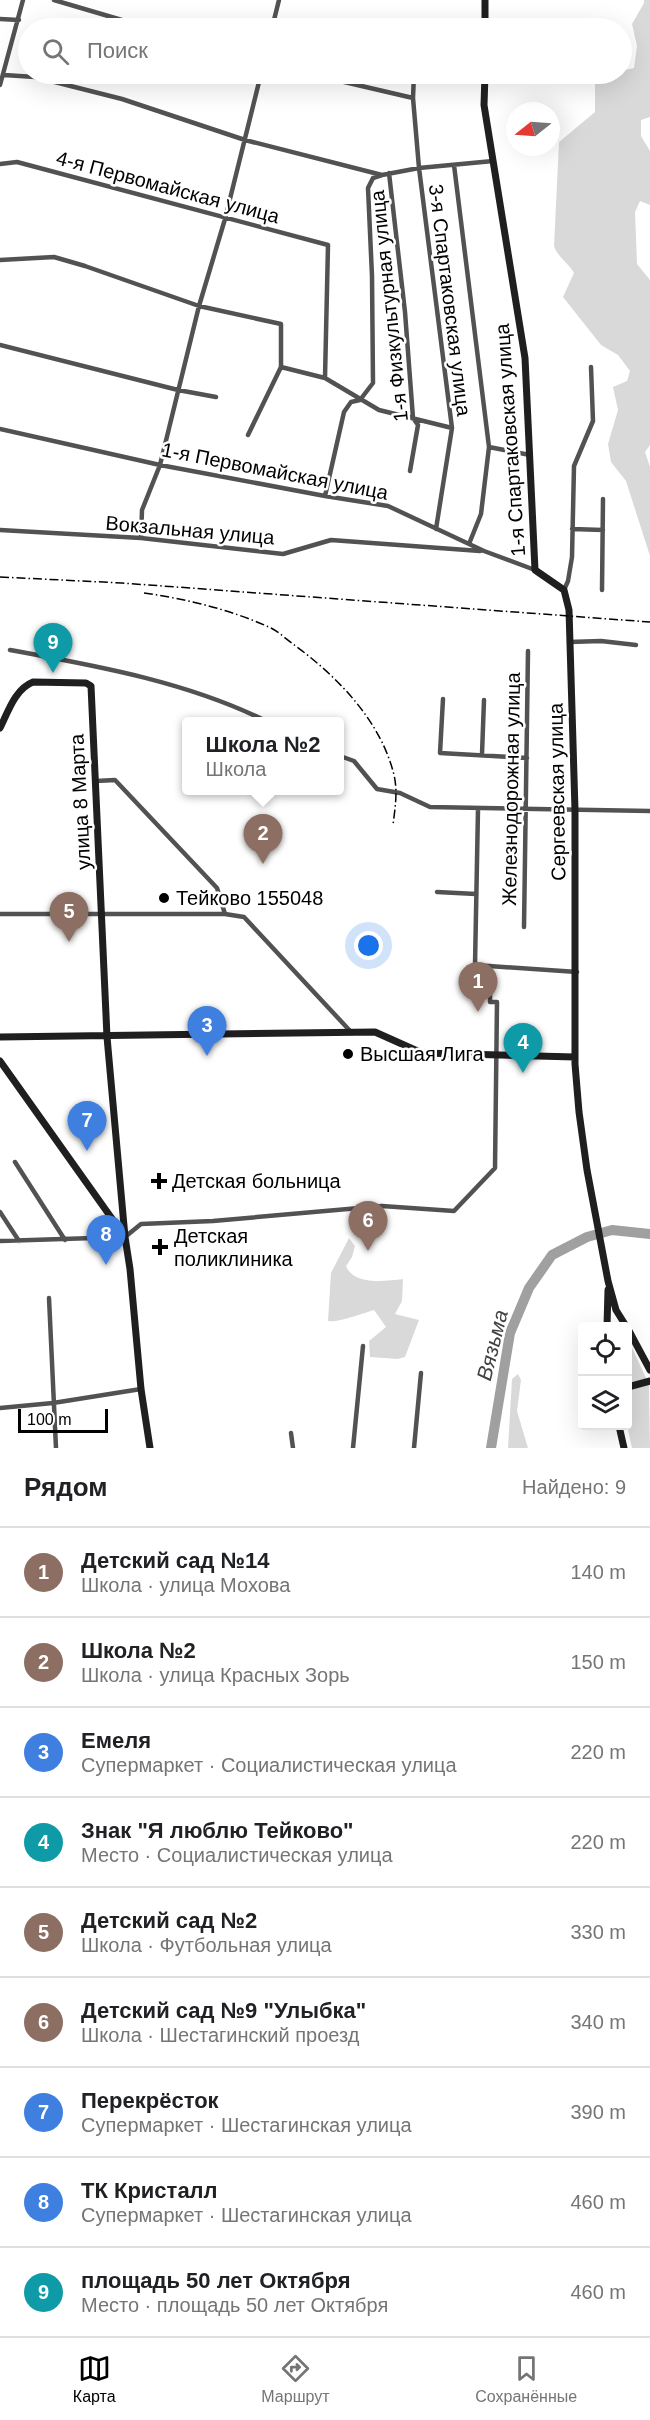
<!DOCTYPE html>
<html lang="ru">
<meta charset="utf-8">
<style>
body{margin:0;font-family:Arial,sans-serif;background:#f2f2f2;color:#202124}
.controls{position:absolute;right:18px;bottom:18px;display:grid;overflow:hidden;border-radius:6px;box-shadow:0 6px 24px #0002}
.controls button{width:54px;height:54px;display:grid;place-items:center;padding:0;border:0;border-bottom:2px solid #e0e0e0;background:#fff;color:#202124;font:30px sans-serif}
.compass{position:absolute;left:506px;top:102px;width:54px;height:54px;border-radius:50%;background:#fff;box-shadow:0 6px 24px #0002;rotate:253deg}
.scale{position:absolute;left:18px;bottom:15px;width:90px;box-sizing:border-box;padding-left:6px;border:3px solid #000;border-top:0;font-size:16px;line-height:21px;white-space:nowrap;color:#000;-webkit-text-stroke:4px #fff;paint-order:stroke}
.you{position:absolute;left:369px;top:946px;width:21px;height:21px;margin:-15px;border:4px solid #fff;border-radius:50%;background:#1a73e8;box-shadow:0 0 0 9px #1a73e833}
.badge{display:grid;place-items:center;width:39px;height:39px;border-radius:50%;background:#000;color:#fff;font-size:20px;font-weight:700}
.pin{position:absolute;translate:-50% -50px;filter:drop-shadow(0 2px 3px #0008)}
.pin::after{content:'';position:absolute;top:32px;width:21px;height:18px;background:inherit;clip-path:polygon(0 0,100% 0,50% 100%)}
.popup{position:absolute;left:182px;top:717px;width:162px;height:78px;box-sizing:border-box;display:grid;place-content:center;border-radius:6px;background:#fff;filter:drop-shadow(0 2px 4px #0005);font-size:20px;white-space:nowrap;color:#757577}
.popup b{font-size:22px;color:#202124}
.popup::after{content:'';position:absolute;left:50%;top:100%;margin-left:-12px;border:12px solid transparent;border-top-color:#fff}
.list{margin:0;padding:0;list-style:none}
h2{display:flex;justify-content:space-between;align-items:center;height:78px;margin:0;padding:0 24px;font-size:26px}
h2 small{font-size:20px;font-weight:400;color:#757577}
.list li{display:grid;grid-template-columns:39px 1fr auto;gap:18px;align-items:center;box-sizing:border-box;height:90px;padding:0 24px;border-top:2px solid #e0e0e0}
.list b{display:block;font-size:22px;white-space:nowrap}
.list p{margin:0;font-size:20px;white-space:nowrap;color:#757577}
.list em{font-size:20px;font-style:normal;color:#757577}
.icon{flex:none;width:33px;height:33px;fill:none;stroke:currentColor;stroke-width:2;stroke-linecap:round;stroke-linejoin:round}
.map{position:relative;flex:none;width:650px;height:1448px;overflow:hidden}
.search{position:absolute;background:#fff;box-shadow:0 6px 24px #0002;left:18px;right:18px;top:18px;height:66px;display:flex;align-items:center;gap:15px;box-sizing:border-box;padding:0 21px;border-radius:33px;color:#757577;font-size:22px}
.sheet{height:888px;background:#fff}
nav{display:flex;justify-content:space-around;align-items:center;box-sizing:border-box;height:84px;border-top:2px solid #e0e0e0;background:#fff;font-size:16px;color:#757577}
nav a{display:grid;justify-items:center;gap:3px}
nav .on{color:#000}
.map>svg:first-child{display:block}
</style>
<div class="map">
<svg width="650" height="1448" viewBox="0 0 650 1448">
<rect width="100%" height="100%" fill="#fff"/>
<!-- green -->
<path fill="#d9d9d9" d="M644,0h6v117l-9,3v16l9,15v54l-10,-4 -5,11 2,52 13,16v165l-5,7 5,15v89l-24,-75 -15,-19 -3,-18 10,-34 -5,-23 14,-6 3,-10 -12,-16 -17,-10 -38,-48 11,-24c-6,-11 -16,-15 -20,-27l5,-104 36,-30v-38h27v-6l3,2 9,-2 3,-22 -5,-22 12,-21z
M349,1238l6,8 -3,11 -6,9c8,20 40,15 57,13l-1,22 -7,13 24,6 -14,37 -7,2 -28,-2 -1,-16 17,-14 -12,-17c-10,3 -37,13 -46,11l3,-48z
M628,1339l18,39 -2,4 -16,3z
M518,1374l3,6 -4,31 11,37h-20l4,-69z
M649,1384l1,64h-18l-5,-22 1,-36z"/>
<g fill="none" stroke-linecap="round" stroke-linejoin="round">
<!-- river -->
<path stroke="#a0a0a0" stroke-width="10" d="M491,1448l19,-115 19,-45 23,-33 35,-18 25,-7 38,4"/>
<!-- street -->
<path stroke="#525252" stroke-width="4.5" d="M54,0l95,28
M0,19l19,1
M272,28l7,-28
M310,74l103,24
M414,74l-1,24 6,70 33,260 -16,101
M4,75l31,2 87,22 123,41 137,35 37,-7 74,-7
M0,85l23,-85
M0,164l17,-2 311,83 -3,133
M454,165l35,282 -8,67 -12,30
M389,173l16,139 8,106 5,7 -8,46
M0,260l54,-3 31,9 114,40 82,18v43l-33,68
M0,345l178,45 38,7
M281,367l44,11 54,32 73,18
M0,429l160,36 165,31 63,10 96,45 51,19
M489,447l41,8
M325,496l19,-84 7,-10 9,-2 13,-17 -1,-107 -4,-88 5,-10 9,-3
M572,529l31,1
M0,530l141,8 142,16 48,-14 149,11
M141,538l1,-28 18,-45 39,-159 26,-87 36,-145
M564,590l4,-9 4,-24 2,-91 19,-45 -2,-54
M602,590l1,-91
M569,642l32,-1 35,4
M10,650c87,16 178,32 258,72
M443,699l-3,54 87,5
M482,754l2,-54
M340,756l14,5 23,28 23,4 30,14 220,4
M96,781l19,-1 102,108 8,26 19,3 108,116
M478,809l-3,156 102,7
M437,892l39,2
M0,914h225
M524,927l4,-276
M15,1162l50,78
M0,1212l19,29
M0,1241l125,-4 16,-13 72,-3 169,-15 72,5 41,-43 2,-166h-7v-36
M49,1298l7,150
M0,1408l53,-5 88,-14
M291,1433l2,15
M353,1448l10,-102
M414,1448l7,-75"/>
<!-- secondary -->
<path stroke="#1f1f1f" stroke-width="7" d="M485,28v-28
M485,74l-1,31 41,253 10,212 29,20 5,20 6,200v254l4,48 8,58 21,111 8,29 10,16
M0,728c8,-16 15,-39 33,-46l53,1 5,3 16,351 18,200
M0,1037l375,-5 47,21 153,4
M0,1061l125,176 5,32 11,120 9,59
M607,1326l1,-36
M628,1329l22,41
M628,1387l22,-6
M619,1426l5,22"/>
<!-- rail -->
<path stroke="#000" stroke-width="1.5" stroke-dasharray="9 3 1.5 3" stroke-linecap="butt" d="M0,577l122,6 528,39
M144,593c43,6 88,17 127,35 8,4 15,11 22,16 44,32 88,77 101,131 4,17 1,33 -1,50"/>
</g>
<!-- markers -->
<g fill="#000" stroke="#fff" stroke-width="2">
<circle cx="164" cy="898" r="6"/>
<circle cx="348" cy="1054" r="6"/>
<path d="M156 1172h6v6h6v6h-6v6h-6v-6h-6v-6h6z"/>
<path d="M157 1238h6v6h6v6h-6v6h-6v-6h-6v-6h6z"/>
</g>
<g text-anchor="middle" dominant-baseline="central" stroke-width="5" stroke-linejoin="round" paint-order="stroke">
<!-- street labels -->
<g font-size="20" fill="#000" stroke="#fff">
<text transform="translate(168 187) rotate(15)">4-я Первомайская улица</text>
<text transform="translate(450 300) rotate(83)">3-я Спартаковская улица</text>
<text transform="translate(389 306) rotate(-96)">1-я Физкультурная улица</text>
<text transform="translate(510 440) rotate(-94)">1-я Спартаковская улица</text>
<text transform="translate(275 471) rotate(11)">1-я Первомайская улица</text>
<text transform="translate(190 530) rotate(5)">Вокзальная улица</text>
<text transform="translate(511 789) rotate(-89)">Железнодорожная улица</text>
<text transform="translate(557 792) rotate(-91)">Сергеевская улица</text>
<text transform="translate(80 802) rotate(-93)">улица 8 Марта</text>
</g>
<!-- poi labels -->
<g font-size="20" fill="#000" stroke="#fff" text-anchor="start">
<text x="176" y="898">Тейково 155048</text>
<text x="360" y="1054">Высшая Лига</text>
<text x="172" y="1181">Детская больница</text>
<text x="174" y="1236">Детская<tspan x="174" dy="23">поликлиника</tspan></text>
</g>
<!-- water labels -->
<g font-size="21" font-style="italic" fill="#414141" stroke="#fff">
<text transform="translate(492 1345) rotate(-76)">Вязьма</text>
</g>
</g>
</svg>
<div class="controls">
<button><svg class="icon" aria-label="locate" viewBox="0 0 24 24"><circle cx="12" cy="12" r="6"/><path d="M12 2v4M12 18v4M2 12h4M18 12h4"/></svg></button>
<button><svg class="icon" aria-label="layers" viewBox="0 0 24 24"><path d="M12 4l9 5-9 5-9-5zM3 14l9 5 9-5"/></svg></button>
</div>
<svg class="compass" viewBox="-18 -18 36 36"><path d="M0-13l5 13h-10z" fill="#e53935"/><path d="M0 13l5-13h-10z" fill="#757577"/></svg>
<div class="scale">100 m</div>
<div class="you"></div>
<div class="pin badge" style="left:478px;top:1012px;background:#8d6e63">1</div>
<div class="pin badge" style="left:263px;top:864px;background:#8d6e63">2</div>
<div class="popup"><b>Школа №2</b>Школа</div>
<div class="pin badge" style="left:207px;top:1056px;background:#3f7fe0">3</div>
<div class="pin badge" style="left:523px;top:1073px;background:#0f9aa8">4</div>
<div class="pin badge" style="left:69px;top:942px;background:#8d6e63">5</div>
<div class="pin badge" style="left:368px;top:1251px;background:#8d6e63">6</div>
<div class="pin badge" style="left:87px;top:1151px;background:#3f7fe0">7</div>
<div class="pin badge" style="left:106px;top:1265px;background:#3f7fe0">8</div>
<div class="pin badge" style="left:53px;top:673px;background:#0f9aa8">9</div>
<div class="search"><svg class="icon" aria-label="search" viewBox="0 0 24 24"><circle cx="10" cy="10" r="6"/><path d="M15 15l6 6"/></svg>Поиск</div>
</div>
<section class="sheet">
<h2>Рядом<small>Найдено: 9</small></h2>
<ul class="list">
<li><span class="badge" style="background:#8d6e63">1</span><div><b>Детский сад №14</b><p>Школа · улица Мохова</p></div><em>140 m</em></li>
<li><span class="badge" style="background:#8d6e63">2</span><div><b>Школа №2</b><p>Школа · улица Красных Зорь</p></div><em>150 m</em></li>
<li><span class="badge" style="background:#3f7fe0">3</span><div><b>Емеля</b><p>Супермаркет · Социалистическая улица</p></div><em>220 m</em></li>
<li><span class="badge" style="background:#0f9aa8">4</span><div><b>Знак &quot;Я люблю Тейково&quot;</b><p>Место · Социалистическая улица</p></div><em>220 m</em></li>
<li><span class="badge" style="background:#8d6e63">5</span><div><b>Детский сад №2</b><p>Школа · Футбольная улица</p></div><em>330 m</em></li>
<li><span class="badge" style="background:#8d6e63">6</span><div><b>Детский сад №9 &quot;Улыбка&quot;</b><p>Школа · Шестагинский проезд</p></div><em>340 m</em></li>
<li><span class="badge" style="background:#3f7fe0">7</span><div><b>Перекрёсток</b><p>Супермаркет · Шестагинская улица</p></div><em>390 m</em></li>
<li><span class="badge" style="background:#3f7fe0">8</span><div><b>ТК Кристалл</b><p>Супермаркет · Шестагинская улица</p></div><em>460 m</em></li>
<li><span class="badge" style="background:#0f9aa8">9</span><div><b>площадь 50 лет Октября</b><p>Место · площадь 50 лет Октября</p></div><em>460 m</em></li>
</ul>
</section>
<nav>
<a class="on"><svg class="icon" aria-label="map" viewBox="0 0 24 24"><path d="M3 6l6-2 6 2 6-2v14l-6 2-6-2-6 2zM9 4v14M15 6v14"/></svg>Карта</a>
<a><svg class="icon" aria-label="directions" viewBox="0 0 24 24"><path d="M12 3l9 9-9 9-9-9zM9 14v-3h6M13 9l2 2-2 2"/></svg>Маршрут</a>
<a><svg class="icon" aria-label="saved" viewBox="0 0 24 24"><path d="M7 4h10v16l-5-4-5 4z"/></svg>Сохранённые</a>
</nav>
